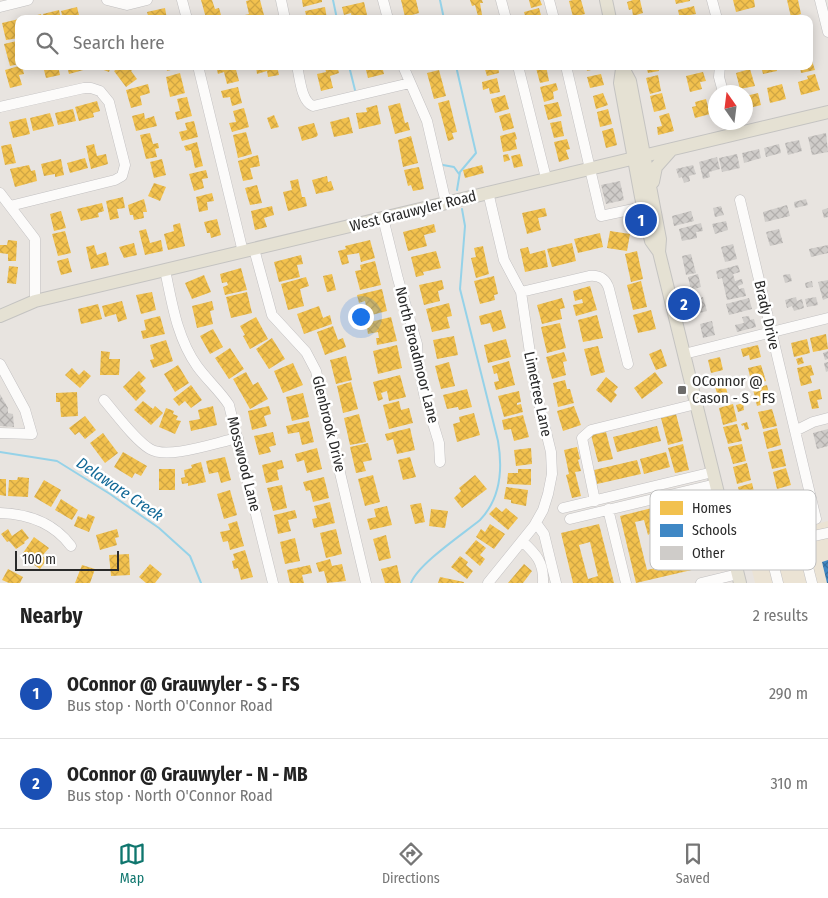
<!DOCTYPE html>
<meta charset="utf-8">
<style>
body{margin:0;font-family:"Fira Sans Condensed",sans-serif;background:#f6f6f6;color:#222}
.compass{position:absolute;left:708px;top:85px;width:45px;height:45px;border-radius:50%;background:#fff;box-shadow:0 2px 12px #0003;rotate:346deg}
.scale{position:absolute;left:15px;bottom:12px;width:104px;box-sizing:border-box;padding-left:5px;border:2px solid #2a2a2a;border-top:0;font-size:14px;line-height:18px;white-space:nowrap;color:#2a2a2a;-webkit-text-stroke:4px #fff;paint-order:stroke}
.you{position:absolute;left:360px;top:316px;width:18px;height:18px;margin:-12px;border:4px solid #fff;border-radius:50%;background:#1a73e8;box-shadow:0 0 0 8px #1a73e833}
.badge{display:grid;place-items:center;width:32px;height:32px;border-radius:50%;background:#0f766e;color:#fff;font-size:16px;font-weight:700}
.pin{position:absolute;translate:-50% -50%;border:2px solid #fff;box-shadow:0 1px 5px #0006}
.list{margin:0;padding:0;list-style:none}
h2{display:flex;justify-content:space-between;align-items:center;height:65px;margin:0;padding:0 20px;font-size:21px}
h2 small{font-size:16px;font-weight:400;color:#767676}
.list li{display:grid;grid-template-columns:32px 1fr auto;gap:15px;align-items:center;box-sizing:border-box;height:90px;padding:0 20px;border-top:1px solid #e0e0e0}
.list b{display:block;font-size:19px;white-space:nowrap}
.list p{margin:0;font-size:16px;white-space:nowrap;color:#767676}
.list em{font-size:16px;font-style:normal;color:#767676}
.icon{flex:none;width:28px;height:28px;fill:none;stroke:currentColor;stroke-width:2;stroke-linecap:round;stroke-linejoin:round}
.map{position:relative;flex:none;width:828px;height:583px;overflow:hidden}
.search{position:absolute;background:#fff;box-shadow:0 2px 12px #0003;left:15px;right:15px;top:15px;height:55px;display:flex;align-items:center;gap:12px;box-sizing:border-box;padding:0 18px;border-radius:10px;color:#767676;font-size:19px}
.sheet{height:245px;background:#fff}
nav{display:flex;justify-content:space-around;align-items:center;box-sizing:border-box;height:70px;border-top:1px solid #e0e0e0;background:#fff;font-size:14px;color:#767676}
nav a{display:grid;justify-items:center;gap:2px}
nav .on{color:#0f766e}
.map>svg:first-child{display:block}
</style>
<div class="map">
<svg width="828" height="583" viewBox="0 0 828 583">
<defs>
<pattern id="homes-cross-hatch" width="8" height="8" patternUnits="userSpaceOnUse" patternTransform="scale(1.25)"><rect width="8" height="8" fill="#f2c14e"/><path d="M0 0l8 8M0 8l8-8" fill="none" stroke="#d0a644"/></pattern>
<pattern id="schools-cross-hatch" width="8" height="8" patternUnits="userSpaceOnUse" patternTransform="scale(1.25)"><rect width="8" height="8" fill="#3f88c5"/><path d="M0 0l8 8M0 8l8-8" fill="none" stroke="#356fa0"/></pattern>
<pattern id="building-cross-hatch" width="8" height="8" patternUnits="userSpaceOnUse" patternTransform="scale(1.25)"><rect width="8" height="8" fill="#cfccc9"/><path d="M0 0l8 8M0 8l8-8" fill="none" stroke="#b2afad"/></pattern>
</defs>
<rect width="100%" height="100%" fill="#e8e4e0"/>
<!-- education -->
<path fill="#ebe3d4" d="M828,521v62h-73l-10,-41z"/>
<!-- homes -->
<path fill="url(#homes-cross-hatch)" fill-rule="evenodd" d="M201,0h11l3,9 4,-1 2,7 -15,3z
M250,0h10l5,19h-23l-1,-3 8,-2 -3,-13z
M302,0h20v2l-19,5z
M401,0h15l3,13 -14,4z
M470,0h12l1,3h-3l2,12 -4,1 -3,-11 -3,1z
M529,0h11l2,5 -11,3z
M573,0h8l4,14 -12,3 -4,-16z
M633,0h7l3,13 -10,3 -1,-7 -3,1 -2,-8z
M675,0h15v1l-14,3z
M733,0h21l1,7 -19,5z
M787,0h11l3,14 -10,3z
M364,2l4,17h-16l-1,-6 -7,2 -2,-8z
M694,6l2,8 -6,1 1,4h-11l-2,-9z
M77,7l3,12h-17l-2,-8z
M325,7l2,12h-20l-2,-8z
M165,8l2,11h-18l-2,-7z
M539,8l3,11h-16l-2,-7z
M59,10l2,9h-17l-1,-5z
M41,14l1,5h-16v-1z
M82,15h17v4h-17z
M19,19v9l-2,1 2,9 -13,2 -4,-17z
M17,41l2,23 -9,2 -6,-22z
M809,52l6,18 -14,3 -1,-7h9z
M19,66h3l2,8 -5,1 3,10 -12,3 -5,-18z
M43,66h15l2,9 -14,3z
M67,66h20v3l-18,5z
M93,66h18l-2,6z
M121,66h16l-6,5 6,8 -11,8 -12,-16z
M166,66h12v2l-11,3z
M216,66l8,2 11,-2 4,15 -12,3 -3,-12 -6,2z
M260,66h17l2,9 -11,2 -1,-6 -10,3 -1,-7z
M331,66h6l2,7 -9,3 3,12 -12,3 -4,-17 9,-2 -1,-4z
M365,66h17l2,8 -16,4z
M484,66h14l1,7 -12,3z
M546,66l3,15 -9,2 -4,-15z
M586,66h12l1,2 -12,3z
M646,66h12l1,5 -11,2z
M689,66h14l1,1 -14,3z
M761,66h15l1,5 -14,3z
M750,69l5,17 -15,3 -4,-16z
M439,70l7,26 -12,3 -7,-26z
M703,72l3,9 -6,1 2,7 -12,3 -4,-16z
M180,73l5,20 -15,4 -4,-20z
M601,74l3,11 -14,3 -3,-11z
M815,74l5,16 -19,5 -3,-13 10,-3 -1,-3z
M658,75l3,16 -11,3 -4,-16z
M497,78l3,14 -10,2 -1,-6 -6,2 -1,-8z
M556,83l2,7 -5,2 1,7 -10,3 -4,-15z
M148,84l2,9 -10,3 2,9 -11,3 -5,-18z
M782,84l4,15 -16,4 -3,-15z
M238,87l4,16 -10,3 -2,-9 -7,1 -2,-7z
M603,93l5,12 -12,4 -3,-13z
M662,93l4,16 -12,3 -4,-16z
M758,93l3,12 -15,4v-13z
M505,95l4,14 -14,4 -4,-14z
M187,97l5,19 -15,4 -2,-8 5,-1 -3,-12z
M706,99l4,15 -15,4 -3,-11 4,-1 -1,-4z
M449,100l8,32 -5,1 2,6 -6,2 -10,-38z
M97,101l3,10 -7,2 1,4 -15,4 -4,-14z
M558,102l4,14 -14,4 -4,-15z
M400,103l5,20 3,-1 2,8 -15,4 -7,-28z
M377,105l4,19 -22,5 -3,-16 11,-1 -1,-4z
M244,108l5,19 -17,5 -3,-9 7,-1 -3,-11z
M73,109l3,12 -18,4 -3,-12z
M608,109l4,15 -12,3 -3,-15z
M50,113l4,13 -21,5 -3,-13z
M144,113l1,6 9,-3 3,10 -21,5 -4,-15z
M510,113l4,15 -11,3 -4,-15z
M669,113l5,18 -16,4 -1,-8 5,-1 -3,-10z
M274,115l5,12 -8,2 -4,-11z
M349,117l4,16 -19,4 -4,-15z
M26,118l4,16 -17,4 -4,-16z
M194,121l4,16 -16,4 -3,-9 8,-2 -2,-7z
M561,121l3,15 -10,2 -4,-15z
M314,123l4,12 -2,2 -14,4 -4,-14z
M613,128l4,17 -11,3 -4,-17z
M246,132l6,22 -14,4 -5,-23z
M515,132l2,7 -2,1 2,9 -14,3 -3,-16z
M150,133l3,11 5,-1 1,5 -4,1 2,8 -11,2 -6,-24z
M411,136l7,27 -15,4 -5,-27z
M567,139l3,10 -4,1 3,9 -10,3 -5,-20z
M197,142l6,24 -8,2 -4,-18 -5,1 -2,-5z
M11,144l5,19 -11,2 -4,-19z
M94,144l3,12 9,-2 2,10 -17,5 -5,-23z
M508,154l2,6 -6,2 -1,-7z
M520,154l3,12 -9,2 -3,-12z
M258,155l2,11 -10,2 3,11 -10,2 -5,-20z
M85,158l3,10 -18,5 -3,-10z
M61,159l3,16 -9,2v-3l-11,2 -3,-12z
M162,159l4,16 -12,3 -4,-16z
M29,165l2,6 4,-1 2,11 -22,6 -5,-18z
M482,165l2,8 -19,5 -2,-8z
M419,167l5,22 -11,2 -2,-6 -3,1 -4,-16z
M206,170l2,8 -6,1 2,9 -10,3 -5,-17z
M327,176l1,6 3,-1 3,9 -18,4 -4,-14z
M298,179l4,18h3l2,9 -19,5 -5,-19 9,-2 -2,-9z
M154,183l12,4 -6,14 -12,-5z
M257,185l5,18 -12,2 -5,-17z
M212,193l2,8 -7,1 1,8 -9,2 -3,-15z
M123,197l2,11 -8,1 2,9 -9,2 -4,-19z
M144,199l3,13h-4l1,6 -10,2 -1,-5h-3l-2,-10z
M102,203l2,8 -6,2 1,4 -18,4 -4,-12z
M272,206l2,9 -10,3 3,9 -12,3 -4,-19z
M545,208l2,8 -9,2 3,12 -14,4 -5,-21z
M61,211l5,17 -12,3 -4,-17z
M217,219l4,16 -10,3 -1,-5h-3l-3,-11z
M180,223l5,23 -17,4 -4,-16 10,-3 -1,-6z
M434,224l2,8 -12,3 3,11 -19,5 -5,-19z
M146,229l4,14 11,-3 2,11 -18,4 -6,-24z
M65,231l6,22 -13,3 -6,-22z
M610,231l20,3 -3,17 -20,-3z
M600,233l3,14 -25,6 -4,-14z
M8,240l9,1 -1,20h-8v-7l-8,-1v-8h7z
M370,240l5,18 -14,4 -2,-9 -12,2 2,8 -7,2 -4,-14 8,-2 -1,-3z
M134,243l3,12 -13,3 -5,-11z
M572,243l4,18 -24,6 -5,-18z
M94,245l3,10 9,-3 3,13 -18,4 -5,-22z
M483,246l6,28 -13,4 -5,-20 5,-1 -2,-9z
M528,247l2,7 15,-4 3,17 -23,5 -5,-23z
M436,251l5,17 -18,4 1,3 -8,2 -5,-20z
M637,251l6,28 -12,3 -6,-28z
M301,255l2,9 -6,1 3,12 -21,5 -5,-20z
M68,258l4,14 -11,3 -4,-14z
M375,261l6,24 -21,5 -5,-19 6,-1 -1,-5z
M9,266l9,1 -2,17 -9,-1z
M241,268l6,22 -22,5 -2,-8 5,-2 -1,-3 -5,1 -2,-9z
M332,274l4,16 -9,2 -4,-16z
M204,275l7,17 -19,7 -7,-16z
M494,276l4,18 -4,1 1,5 -15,4 -6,-23z
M306,277l3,9 -9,3 4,17 -16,4 -7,-26z
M442,280l2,9 -6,2 2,10 -16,4 -5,-20z
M641,281l6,26 -14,3 -6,-25z
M590,286l7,24 -21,6 -3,-11 10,-2 -1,-4 -7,2 -2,-10z
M382,289l5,22 -19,5 -3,-15 -6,2 -2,-8z
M152,292l4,18 -15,4 -5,-19z
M247,292l5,21 -21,5 -5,-21z
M562,298l3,10 -5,1 2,10 -20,5 -5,-19z
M122,301l5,18 -9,3 -2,-8 -11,3 -3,-11z
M212,301l2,9 -4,1 3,13 -16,4 -5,-22z
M449,303l3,13 -5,1 3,11 -18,4 -6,-23z
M98,304l4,15 -21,5 -3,-15z
M319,306l4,12 7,-3 2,9 -28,10 -7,-20z
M501,310l5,18 -13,4 -3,-9 -9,2 -2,-9z
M651,310l5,19 -18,4 -5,-18z
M597,315l6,23 -20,4 -5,-22z
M160,316l5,18 -22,5 -2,-8 5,-1 -2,-10z
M256,317l12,22 -18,10 -7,-13 2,-1 -5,-9z
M391,317l6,24 -20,4 -1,-7h3l-1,-6 -10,2 -2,-11z
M560,323l6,25 -19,5 -6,-26z
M333,326l5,14 5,-2 3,9 -21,8 -8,-23z
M213,329l10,18 -13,7 -10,-18z
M826,334l2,15 -15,3 -3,-14z
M454,336l4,19 -21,4 -4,-19z
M272,338l13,21 -16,10 -13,-20z
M506,339l5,18 -23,6 -4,-18z
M807,339l3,14 -16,4 -3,-14z
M166,340l7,21 -20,7 -3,-8 4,-1 -4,-14z
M397,345l5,23 -24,6 -5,-23z
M758,345l3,12 -11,3 -1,-5 -6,2 -2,-8z
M598,346l7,26 -14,4 -7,-27z
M230,348l14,21 -15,10 -14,-21z
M661,349l6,17 -11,4 -7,-16z
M101,351l9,1 -1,7h11l-1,16h-19z
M564,352l3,9 -4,1 3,13 -14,4 -6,-22z
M346,356l6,24 -16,4 -6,-24z
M720,357l3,13 -12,3 -3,-13z
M802,357l2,6 -6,2 -2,-6z
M509,361l6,24 -19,5 -2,-8 5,-1 -2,-8 -3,1 -2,-8z
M449,362l6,24 -14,3 -6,-23z
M293,363l10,22 -20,8 -9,-22z
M178,365l11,18 -14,9 -11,-18z
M761,365l5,16 -14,4 -4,-17z
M811,365l3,10 -4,1 2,7 -11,3 -4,-18z
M72,368l7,7 5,-5 7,6 -11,12 -15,-13z
M139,371l7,7 -6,6 6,7 -10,10 -13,-14z
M246,372l7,13 5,-3 10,17 -18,10 -17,-30z
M655,372l8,11 -21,16 -8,-11z
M400,375l6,22 -17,4 -2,-10 -6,2 2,6 -5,2 -5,-19z
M606,377l12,10 -4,5 3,3 -6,8 -15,-13z
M565,380l2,9h3l4,14 -16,4 -5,-24z
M351,382l7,27 -15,4 -6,-27z
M725,384l4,15 -10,2 -4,-15z
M191,385l11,15 -11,8 -6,-7 -6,5 -6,-7z
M767,385l4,17 -14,4 -4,-17z
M467,389l5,18 -13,3 -1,-3 -11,2 -4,-14z
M820,389l2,10 -5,1 2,8 -7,1 -4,-17z
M519,391l2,11 -4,1v2l4,-1 2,8 -19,5 -6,-21z
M77,392l1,24 -17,1 -1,-15h-4v-9z
M303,393l6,24 -17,4 -6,-24z
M143,401l10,8 2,-3 8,7 -12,12 -17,-15z
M399,401l2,9 8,-2 4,15 -24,6 -6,-24z
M743,403l1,7 -6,2 -2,-7z
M733,404l4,17 -14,4 -4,-17z
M213,406l4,19 -26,6 -2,-10 11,-2 -2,-9z
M269,406l2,8 -7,2 3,10 -15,4 -4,-19z
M574,406l7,19 -18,6 -6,-20z
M166,408l8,3 -1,3 5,2 -2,4 5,1 -6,13 -16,-7z
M772,409l5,17 -14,3 -5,-17z
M474,413l6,22 -23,7 -4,-18 7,-2 -1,-5z
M359,414l7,28 -16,3 -6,-27z
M676,414l7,27 -15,4 -7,-27z
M523,415l6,22 -15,4 -3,-12 -7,1 -2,-10z
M85,416l11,14 -11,9 -6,-7 -4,3 -6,-7z
M309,421l5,21 -12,3 -3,-13 -11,2 -2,-8z
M747,422l2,7 -4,1 -1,-5 -2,1 -1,-2z
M737,424l5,17 -14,3 -5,-17z
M657,426l4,15 -44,11 -4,-15z
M410,428l5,22 -18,4 -4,-15 -6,2 -2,-7z
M777,428l4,17 -14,4 -4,-17z
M273,432l3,13 -7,2 2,5 -12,3 -5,-19z
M606,432l7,27 -15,3 -7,-27z
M103,433l15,20 -13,10 -15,-20z
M368,443l4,17 -9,2 3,9 -10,2 -6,-26z
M683,444l6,26 -14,3 -7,-25z
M742,444l4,17 -13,3 -5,-17z
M577,447l3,12 -2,1 3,11 -6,1 6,24 -9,2 -6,-23 3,-1 -5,-24z
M317,448l5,21 -15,4 -3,-13 -7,2 -2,-8z
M531,448l1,16 -16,2 -2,-16z
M782,449l4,17 -14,3 -4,-17z
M123,452l24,14 -6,10 -6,-3 -3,5 -18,-11z
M666,452l4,15 -26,7 -4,-15z
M225,457l6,23 -10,3 -3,-11 -9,2 -3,-13z
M410,457l6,20 -13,3 -5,-20z
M282,460l2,8 -7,2 2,10 -13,3 -4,-18z
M637,460l4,14 -44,10 -3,-14z
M201,462l5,20 -18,4v-3l-6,1 -1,-6 4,-1 -1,-7 8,-2 -1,-3z
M747,463l4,17 -14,4 -4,-17z
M786,468l5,17 -14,4 -4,-17z
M159,469h16v21h-16z
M518,469h13v16l-24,-1 1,-11h10z
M373,475l7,27 -15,4 -7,-27z
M475,475l12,14 -25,19 -8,-10 7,-7 -2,-3z
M18,477l11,1 -1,19 -20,-1 1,-16h8z
M324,477l5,21 -16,4 -3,-12 -4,1 -3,-9z
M0,479h6v17l-6,-1z
M44,480l17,10 -10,17 -17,-10z
M752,483l4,17 -14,4 -4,-17z
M282,485l5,23 -14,3 -6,-23z
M506,487l22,3 -2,16 -15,-3v-3l-7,-1z
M230,490l7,25 -13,4 -7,-25z
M696,497l3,10 -4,1 11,48 4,-1 3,10 -77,18 -16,-67zM667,514l11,48 -8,2 -4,-14 -6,4h-7l3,14 -9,2 -12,-48 9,-2 4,15 6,-4h8l-4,-14z
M61,499l17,11 -6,10 -17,-10z
M330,502l5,21 -21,5 -2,-9 5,-1 -3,-12z
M421,503l4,19 -10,2 -5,-19z
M387,506l5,19 -22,5 -3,-11 9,-2 -2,-8z
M496,507l6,5 4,-4 12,10 -10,12 -19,-16z
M431,509l17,2 -3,17 -16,-2z
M295,510l2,8 -9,2 3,11 -13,3 -4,-19z
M88,514l7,3 -6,15 -15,-6 4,-10 8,3z
M237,521l7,25 -14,4 -2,-9 -5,1 -3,-10 10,-2 -2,-6z
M490,524l15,10 -11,15 -18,-12 5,-8 4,3z
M599,524l15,59h-41l-12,-50zM590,542l8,34 -10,3 -9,-34z
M8,529l4,7 10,-7 7,9 -5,4 1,1 -9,6 -7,-8 -2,1 -6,-8z
M117,529l2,8 -4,1 2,7 -17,5 -4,-15z
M336,529l6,25 -16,4 -6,-25z
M386,535l5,23 -12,3 -6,-22z
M34,537l15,11 -7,8 5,3 -7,10 -7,-5 1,-3 -11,-8z
M295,538l5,23 -15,3 -5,-22z
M476,540l10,8 -6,7 5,4 -5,7 -15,-13z
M245,550l8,27 -12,3 -3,-12 -4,1 -2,-8 3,-1 -2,-6z
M129,554l1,21 -19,1 -2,-21z
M460,556l8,6 -2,3 7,6 -6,8 -16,-12z
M330,559l2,7 10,-2 4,17 -19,2 -3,-12 -5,1 -3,-9z
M150,564l12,10 -7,9h-9l-7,-6z
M524,564l8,7 -9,12h-15z
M82,565l13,4 -5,14h-15z
M310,565l2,8 -10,2 2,8h-14l-3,-13z
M397,565l4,18h-16l-4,-14z
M8,569l15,8 -3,6h-11l-7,-3z
M440,577l24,5v1h-26z"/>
<!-- schools -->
<path fill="url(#schools-cross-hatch)" d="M828,560v23h-1l-5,-21z"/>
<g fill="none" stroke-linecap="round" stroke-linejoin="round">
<!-- stream -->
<path stroke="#95d2e8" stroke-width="2" d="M333,0l4,19
M440,0l4,19
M349,66l6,24
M456,66l20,87 -16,19 -3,18
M443,165l11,2 5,7
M0,452l57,9 53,33 49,34 31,28 11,27
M411,583c7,-19 52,-49 69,-63 21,-22 23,-50 18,-79l-38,-152 5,-63 -3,-17"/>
</g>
<!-- building -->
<path fill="url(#building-cross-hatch)" d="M826,133l2,19 -16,3 -4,-18z
M799,140l3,11 -14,4 -3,-12z
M779,144l2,9 -15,4 -2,-9z
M759,149l2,9 -17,5 -2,-10z
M737,154l3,14 -18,4 -3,-14z
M717,157l3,12 -11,3 1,5 -7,2 -4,-17z
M693,165l3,9 -7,2 1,5 -6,2 -2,-6 -3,1 -3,-9z
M620,181l4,19 -18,4 -5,-19z
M806,199l2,6 -13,3 -1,-6z
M787,205l3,11 -25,6 -2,-10z
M721,206l3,9 -9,2 -2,-9z
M828,208v9l-4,1 -2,-8z
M691,211l3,10 -20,5 -2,-10z
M726,221l2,9 -13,4 -3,-10z
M701,223l2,8 -7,1 1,6 -15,3 -3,-12z
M779,229l4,14 -13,3 -4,-14z
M733,244l4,15 -12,3 -4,-15z
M828,245v8l-17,4 -2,-8z
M691,254l5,19 -10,2 -4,-19z
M738,265l2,7 -7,2 2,7 7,-2 1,5 -5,2 1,3 5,-1 2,8 -19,4 -5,-22 -4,1 -2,-8z
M698,274l3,13 -10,3 -3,-13z
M790,274l2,7 -7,2 -2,-8z
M828,280v18l-5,2 -5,-18z
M812,281l1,6 -7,1 -1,-5z
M703,297l4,14 -11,3 -4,-14z
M796,297l1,4 5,-2 2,9 -10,3 -2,-5 -5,2 -2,-8z
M816,297l2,8 -11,2 -2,-8z
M749,298l3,11 -23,6 -3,-11z
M749,316l1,4 4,-1 2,8 -19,5 -2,-7 9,-2 -2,-6z
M712,321l3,14 -12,3 -3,-14z
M828,351v8l-3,1 -2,-7z
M828,362v9l-2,1 -2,-9z
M0,394l8,14v5l5,1 1,13 -14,-1z
M828,429v17l-11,3 -4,-16z"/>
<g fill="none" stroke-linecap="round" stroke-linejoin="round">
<!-- minor casing -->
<g stroke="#c2c0c1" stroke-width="11">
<path id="minor" d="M107,0l20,5 20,-5
M182,0l5,19
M281,0l4,19
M383,0l5,19
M501,0l5,19
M549,0l5,19
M712,0l5,19
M820,0l8,32
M0,7l28,-7
M198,66l45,186
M297,66c3,12 4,35 16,40l97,-23
M403,66l24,55 19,82
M518,66l28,112
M566,66l35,150 42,-9
M720,66l-1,11 4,15
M0,107l84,-19h7l9,3 9,11 16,63 -3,11 -7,4 -105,26
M730,122l3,12
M0,193l35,46v62
M740,200l76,319
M383,218l15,61 19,65 1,17 6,33 15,49 1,19
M254,249l18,66 34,37 10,19 50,212
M165,270c7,33 12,68 32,96 10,14 23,25 32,39l44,178
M521,292l68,-16c11,-1 17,3 20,13l19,75
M684,354l144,-36
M0,364l25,46 7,24 -32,-1
M104,400c12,14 31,40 46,49 18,11 67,-7 88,-11
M795,431l18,-9 15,-4
M595,501l-13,-63 9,-8 105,-26
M563,508l150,-36
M608,509l18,74
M0,513c29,1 54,10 71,33
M570,519l146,-35
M536,523l8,11 12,49
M522,541c14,13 22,21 21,42
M801,544l8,-7 19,-4
M770,551l8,32
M735,560l64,-17 4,4 9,36
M488,583l46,-57 9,-16 5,-16 4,-20 -1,-22 -16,-65 -14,-95 -17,-32 -16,-68
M701,583l37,-9"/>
</g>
<!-- major casing -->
<g stroke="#c4c3c1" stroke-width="14">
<path id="major" d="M606,0l4,19
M622,66l8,15 30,158 -1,13 81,331
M622,69l-2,14 21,114 10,44 8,11
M653,182l3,-15 16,-18
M0,316l35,-15 793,-189"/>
</g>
<!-- minor -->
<use href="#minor" stroke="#fcfbfa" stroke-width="10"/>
<!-- major -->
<use href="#major" stroke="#e5e1d3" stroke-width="12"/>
</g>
<!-- markers -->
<rect fill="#6c6b6a" stroke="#fff" stroke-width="2" x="677" y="385" width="10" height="10" rx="2.5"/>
<g text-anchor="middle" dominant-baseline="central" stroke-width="5" stroke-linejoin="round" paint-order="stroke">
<!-- street labels -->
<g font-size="15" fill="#2a2a2a" stroke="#fff">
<text transform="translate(413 211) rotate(-14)">West Grauwyler Road</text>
<text transform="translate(767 315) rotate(77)">Brady Drive</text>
<text transform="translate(417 355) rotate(76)">North Broadmoor Lane</text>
<text transform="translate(538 394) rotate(78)">Limetree Lane</text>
<text transform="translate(329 424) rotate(76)">Glenbrook Drive</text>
<text transform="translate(244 464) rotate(76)">Mosswood Lane</text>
</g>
<!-- poi labels -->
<g font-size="15" fill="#2a2a2a" stroke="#fff" text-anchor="start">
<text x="692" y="381">OConnor @<tspan x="692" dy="17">Cason - S - FS</tspan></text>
</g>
<!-- water labels -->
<g font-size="16" font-style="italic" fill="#116896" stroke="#fff">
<text transform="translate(120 489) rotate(34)">Delaware Creek</text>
</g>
</g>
<!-- legend -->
<rect x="650" y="490" width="166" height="80" rx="8" fill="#fff" stroke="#bfbfbf" stroke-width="1"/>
<rect x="660" y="501" width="23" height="14" fill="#f2c14e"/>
<rect x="660" y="524" width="23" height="13" fill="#3f88c5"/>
<rect x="660" y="546" width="23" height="14" fill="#cfccc9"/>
<g font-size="14" fill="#2a2a2a">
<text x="692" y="513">Homes</text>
<text x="692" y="535">Schools</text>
<text x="692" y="558">Other</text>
</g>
</svg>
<svg class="compass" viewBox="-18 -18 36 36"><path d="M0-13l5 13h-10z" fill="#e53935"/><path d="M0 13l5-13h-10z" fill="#767676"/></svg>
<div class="scale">100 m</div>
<div class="you"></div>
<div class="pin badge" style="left:641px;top:220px;background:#1a4fb4">1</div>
<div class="pin badge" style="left:684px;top:304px;background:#1a4fb4">2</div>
<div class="search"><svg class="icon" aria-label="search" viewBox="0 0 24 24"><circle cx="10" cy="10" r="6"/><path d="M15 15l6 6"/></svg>Search here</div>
</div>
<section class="sheet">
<h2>Nearby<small>2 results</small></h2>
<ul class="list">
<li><span class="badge" style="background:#1a4fb4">1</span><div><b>OConnor @ Grauwyler - S - FS</b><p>Bus stop · North O'Connor Road</p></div><em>290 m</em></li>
<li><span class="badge" style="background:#1a4fb4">2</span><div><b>OConnor @ Grauwyler - N - MB</b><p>Bus stop · North O'Connor Road</p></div><em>310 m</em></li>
</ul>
</section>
<nav>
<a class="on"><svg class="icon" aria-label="map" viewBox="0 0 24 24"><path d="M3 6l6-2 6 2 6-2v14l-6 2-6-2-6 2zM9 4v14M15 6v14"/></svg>Map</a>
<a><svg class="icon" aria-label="directions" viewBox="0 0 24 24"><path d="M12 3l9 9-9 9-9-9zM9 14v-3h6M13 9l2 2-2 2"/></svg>Directions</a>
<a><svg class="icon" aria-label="saved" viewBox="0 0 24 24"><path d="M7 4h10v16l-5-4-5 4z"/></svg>Saved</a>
</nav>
